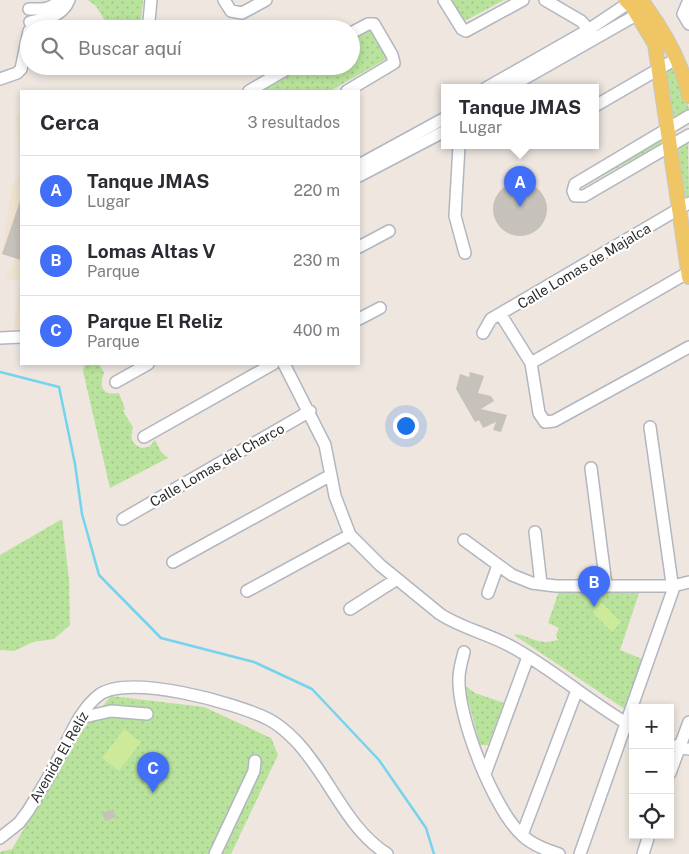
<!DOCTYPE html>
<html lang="es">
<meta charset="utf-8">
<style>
body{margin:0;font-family:"Public Sans",sans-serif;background:#f7f7f7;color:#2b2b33}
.controls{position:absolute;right:15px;bottom:15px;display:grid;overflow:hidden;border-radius:0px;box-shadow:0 2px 8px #0003}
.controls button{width:45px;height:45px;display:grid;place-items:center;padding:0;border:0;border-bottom:1px solid #e1e1e2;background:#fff;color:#2b2b33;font:25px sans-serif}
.you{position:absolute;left:405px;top:425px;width:18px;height:18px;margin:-12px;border:4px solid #fff;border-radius:50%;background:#1a73e8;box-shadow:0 0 0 8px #1a73e833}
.badge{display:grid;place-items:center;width:32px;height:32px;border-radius:50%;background:#426ff7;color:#fff;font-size:16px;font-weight:700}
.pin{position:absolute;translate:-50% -41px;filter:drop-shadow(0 1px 2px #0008)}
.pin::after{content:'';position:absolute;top:26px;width:18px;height:15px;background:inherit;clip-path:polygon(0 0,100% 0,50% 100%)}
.popup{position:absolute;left:441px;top:84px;width:158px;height:65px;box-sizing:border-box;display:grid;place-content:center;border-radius:0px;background:#fff;filter:drop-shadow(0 1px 4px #0005);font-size:16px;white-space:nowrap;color:#7c7c81}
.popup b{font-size:19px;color:#2b2b33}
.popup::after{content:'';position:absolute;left:50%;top:100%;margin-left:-10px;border:10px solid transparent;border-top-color:#fff}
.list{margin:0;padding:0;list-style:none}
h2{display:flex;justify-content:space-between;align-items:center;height:65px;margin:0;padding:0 20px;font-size:21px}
h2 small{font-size:16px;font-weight:400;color:#7c7c81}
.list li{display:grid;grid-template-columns:32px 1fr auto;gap:15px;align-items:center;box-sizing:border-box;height:70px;padding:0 20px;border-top:1px solid #e1e1e2}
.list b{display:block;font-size:19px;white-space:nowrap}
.list p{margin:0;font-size:16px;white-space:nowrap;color:#7c7c81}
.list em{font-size:16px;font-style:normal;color:#7c7c81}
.icon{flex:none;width:28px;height:28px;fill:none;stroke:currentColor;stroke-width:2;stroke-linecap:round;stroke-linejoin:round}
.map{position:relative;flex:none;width:689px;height:854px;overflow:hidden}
.search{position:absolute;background:#fff;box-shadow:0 2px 8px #0003;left:20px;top:20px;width:340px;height:55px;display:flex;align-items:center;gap:12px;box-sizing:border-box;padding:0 18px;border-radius:28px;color:#7c7c81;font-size:19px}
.panel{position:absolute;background:#fff;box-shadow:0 2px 8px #0003;left:20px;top:90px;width:340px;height:275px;border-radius:0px}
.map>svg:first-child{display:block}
</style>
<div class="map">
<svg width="689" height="854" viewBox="0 0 689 854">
<defs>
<pattern id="park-dots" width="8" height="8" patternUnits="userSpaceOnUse" patternTransform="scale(1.25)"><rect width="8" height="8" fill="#b9e39d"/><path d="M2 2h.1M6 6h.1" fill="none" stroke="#9fc387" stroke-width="1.8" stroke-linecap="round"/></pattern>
</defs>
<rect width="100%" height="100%" fill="#eee6df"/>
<!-- education -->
<path fill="#efe2cf" d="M21,114v215h-7l6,-48 -14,-3 9,-20 -13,-4 10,-68 9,-13 -5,-57z"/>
<!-- park -->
<path fill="url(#park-dots)" d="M88,0h55l-3,27 -30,2 -14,-23z
M446,0h58l-43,23z
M370,28l18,30 -58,33h-75l44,-25h52v-30z
M676,67l4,3 9,39v3l-16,8 -8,-49z
M662,138l-1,6 -82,45 1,-4z
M685,143l3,1 1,53 -5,-1 -7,-47z
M84,364h15l5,9c-6,14 -1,23 15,20l6,16 -2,2 10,16c-3,11 -2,17 9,21l7,-1 6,-7 6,12 7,6 -58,30 -27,-117z
M62,519l7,61 1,45 -16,14 -21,3 -19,9 -14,-1v-95z
M640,590l-20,60 22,9 -14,47 -5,2 -109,-73c13,-3 20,12 44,5l-2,-5 3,-7 -11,-5 11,-32z
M464,685l11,8 29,10 -16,42h-8z
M111,696l93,11 67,31 7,17 -47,99h-231v-2l12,-3 69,-117z"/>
<!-- pitch -->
<path fill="#ccea99" d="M602,603l19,19 -9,10 -20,-20z
M124,729l17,13 -22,29 -17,-13z"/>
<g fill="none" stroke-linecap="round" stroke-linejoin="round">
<!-- stream -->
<path stroke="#74d4ed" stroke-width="2.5" d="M0,372l59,15 16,77 7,50 17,61 62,63 93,24 58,27 67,71 47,68 8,26"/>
</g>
<!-- building -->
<path fill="#c6c1ba" d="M493 209a27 27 0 1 1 54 0a27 27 0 1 1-54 0Z
M20,201h1v59l-19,-6z
M470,372l14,4 -6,17 13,3 3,5 -13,8 26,6 -6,17 -8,-2 3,-8 -13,6 -4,-8 -4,2 -19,-33 4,-15 9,3z
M113,809l3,8 -11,4 -3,-8z"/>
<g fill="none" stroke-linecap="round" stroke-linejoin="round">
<!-- minor casing -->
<g stroke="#b2b6bf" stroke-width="14">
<path id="minor" d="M151,0l-2,21 3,8
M224,0l7,11 11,2 24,-13
M444,0l18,29 4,2 57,-31
M545,0l36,21 13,14
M689,0l-6,14 6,10
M29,9c12,0 23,1 30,-9
M30,22c17,-4 32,-5 39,-22
M0,79l17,-6 4,-4 8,-38
M486,88l102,-58 45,-30
M508,88l130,-74 4,-5
M249,91l43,-25
M347,91l47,-28 -2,-8 -18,-31h-6l-17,9
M595,106l81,-47
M689,116l-114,68 -2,7 2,5h9l105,-61
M459,146l-4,70 10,37
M523,146h1
M359,165l86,-47
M359,176l86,-45
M359,247l30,-16
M501,315l30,48 8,50 6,9 9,-1 135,-74
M359,319l21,-11
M483,333l8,-14 198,-116
M0,338l21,-1
M531,363l158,-91
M284,364l41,81 10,51 15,39 30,30 60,49c23,15 50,20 74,34 41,23 77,55 119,79
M116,382l32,-18
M144,437l129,-73
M591,468l15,117
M123,519l187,-108
M535,532l6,52
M464,540l48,35 20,8 24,3h117l16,-4
M173,562l158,-87
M247,591l103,-56
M488,593l10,-28
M350,609l47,-30
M464,652c-2,8 -5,17 -5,26 -2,38 35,132 63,157 10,10 24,15 37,19
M80,718l31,-7 36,3
M670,745l19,4
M670,773l19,-51
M485,774l43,-117
M522,835l55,-145
M0,838l19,-15 9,-12c9,-15 19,-30 27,-46 13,-23 23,-54 44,-70 30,-22 137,8 169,24 10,5 19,13 27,21 34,35 50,87 92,114
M215,854l39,-83 1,-10
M580,854l93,-264 -23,-163
M643,854l6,-19"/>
</g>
<!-- major casing -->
<g stroke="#c8c8c8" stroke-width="16">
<path id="major" d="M626,0l6,6 23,38 34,233
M641,0c21,28 41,62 48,96"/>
</g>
<!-- minor -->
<use href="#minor" stroke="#fff" stroke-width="11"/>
<!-- major -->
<use href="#major" stroke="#efc663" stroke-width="14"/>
</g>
<g text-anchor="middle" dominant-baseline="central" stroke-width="4.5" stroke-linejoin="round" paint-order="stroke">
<!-- street labels -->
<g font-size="14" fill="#2c2c2c" stroke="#fff">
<text transform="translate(584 266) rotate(-31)">Calle Lomas de Majalca</text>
<text transform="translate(217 465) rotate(-30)">Calle Lomas del Charco</text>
<text transform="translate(59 757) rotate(-60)">Avenida El Relíz</text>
</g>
</g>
</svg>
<div class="controls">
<button>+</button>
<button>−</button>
<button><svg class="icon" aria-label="locate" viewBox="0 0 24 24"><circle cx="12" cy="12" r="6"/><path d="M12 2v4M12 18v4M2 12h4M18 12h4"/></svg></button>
</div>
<div class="you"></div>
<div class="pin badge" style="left:520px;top:207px">A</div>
<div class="popup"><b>Tanque JMAS</b>Lugar</div>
<div class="pin badge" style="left:594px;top:607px">B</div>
<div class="pin badge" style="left:153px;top:793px">C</div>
<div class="search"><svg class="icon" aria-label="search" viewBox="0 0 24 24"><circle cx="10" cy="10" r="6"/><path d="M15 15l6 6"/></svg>Buscar aquí</div>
<section class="panel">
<h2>Cerca<small>3 resultados</small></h2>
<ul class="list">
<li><span class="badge">A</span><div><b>Tanque JMAS</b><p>Lugar</p></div><em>220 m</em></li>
<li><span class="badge">B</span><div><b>Lomas Altas V</b><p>Parque</p></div><em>230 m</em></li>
<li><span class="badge">C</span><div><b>Parque El Reliz</b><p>Parque</p></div><em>400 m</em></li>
</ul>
</section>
</div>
